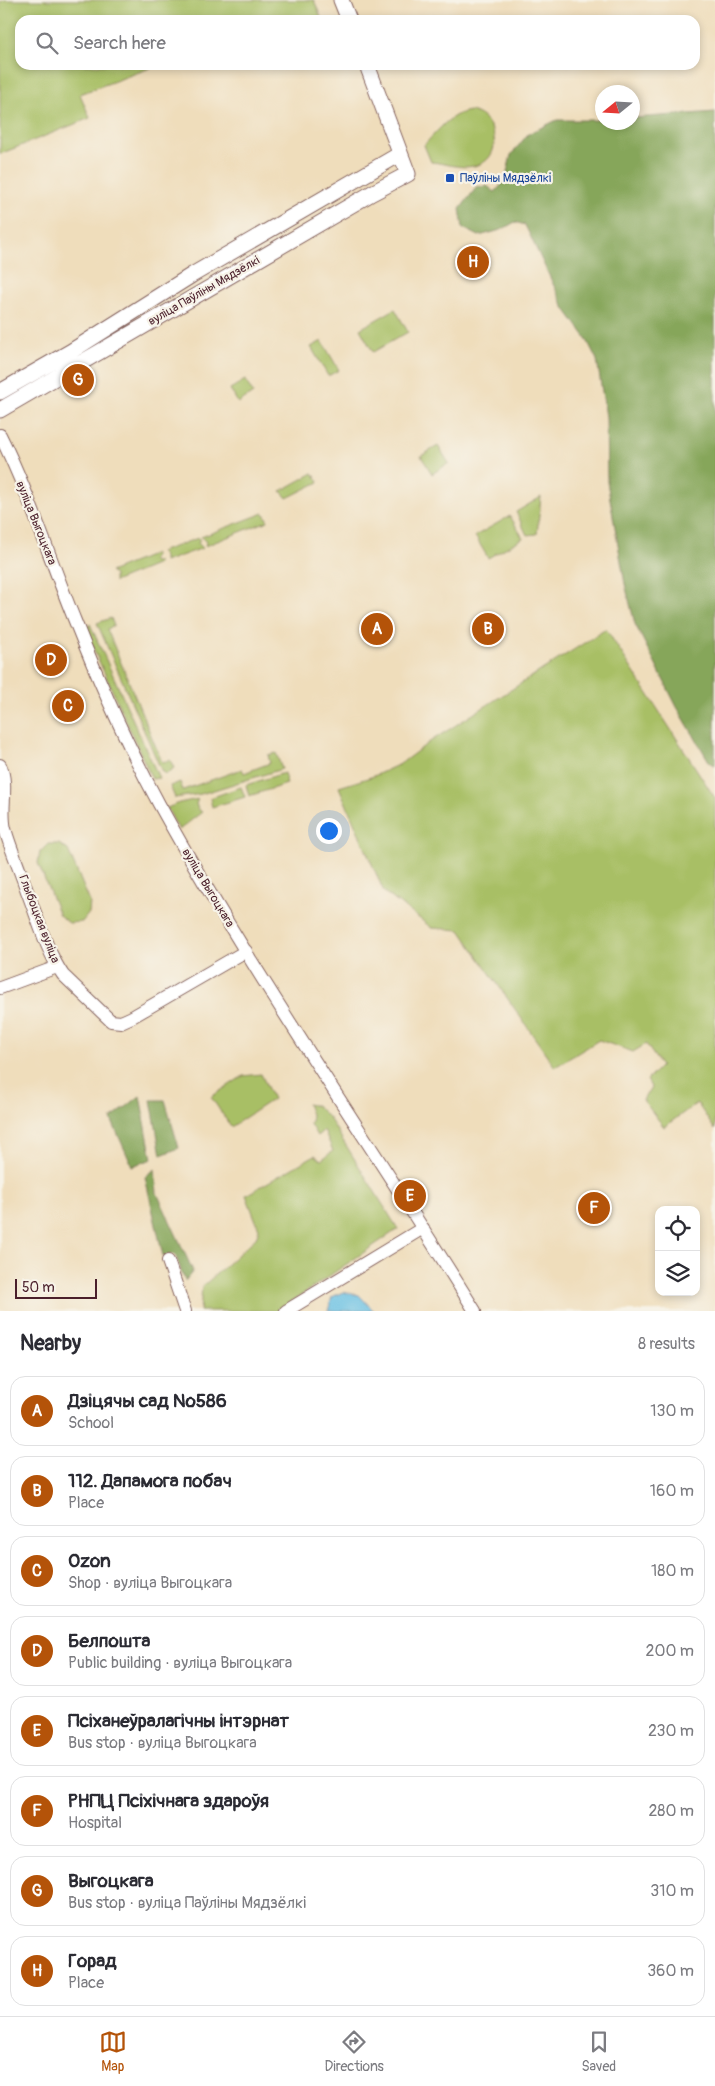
<!DOCTYPE html>
<meta charset="utf-8">
<style>
body{margin:0;font-family:Pangolin,sans-serif;background:#f2f2f3;color:#2b2b33}
.controls{position:absolute;right:15px;bottom:15px;display:grid;overflow:hidden;border-radius:10px;box-shadow:0 2px 8px #0003}
.controls button{width:45px;height:45px;display:grid;place-items:center;padding:0;border:0;border-bottom:1px solid #e1e1e2;background:#fff;color:#2b2b33;font:25px sans-serif}
.compass{position:absolute;left:595px;top:85px;width:45px;height:45px;border-radius:50%;background:#fff;box-shadow:0 2px 8px #0003;rotate:252deg}
.scale{position:absolute;left:15px;bottom:12px;width:82px;box-sizing:border-box;padding-left:5px;border:2px solid #4a1f2b;border-top:0;font-size:14px;line-height:18px;white-space:nowrap;color:#4a1f2b;-webkit-text-stroke:4px #f7f3e8;paint-order:stroke}
.you{position:absolute;left:328px;top:830px;width:18px;height:18px;margin:-12px;border:4px solid #fff;border-radius:50%;background:#1a73e8;box-shadow:0 0 0 8px #1a73e833}
.badge{display:grid;place-items:center;width:32px;height:32px;border-radius:50%;background:#b45309;color:#fff;font-size:16px;font-weight:700}
.pin{position:absolute;translate:-50% -50%;border:2px solid #fff;box-shadow:0 1px 5px #0006}
.list{margin:0;padding:0;list-style:none}
h2{display:flex;justify-content:space-between;align-items:center;height:65px;margin:0;padding:0 20px;font-size:21px}
h2 small{font-size:16px;font-weight:400;color:#7c7c81}
.list li{display:grid;grid-template-columns:32px 1fr auto;gap:15px;align-items:center;box-sizing:border-box;height:70px;margin:0 10px 10px;padding:0 10px;border:1px solid #e1e1e2;border-radius:15px}
.list b{display:block;font-size:19px;white-space:nowrap}
.list p{margin:0;font-size:16px;white-space:nowrap;color:#7c7c81}
.list em{font-size:16px;font-style:normal;color:#7c7c81}
.icon{flex:none;width:28px;height:28px;fill:none;stroke:currentColor;stroke-width:2;stroke-linecap:round;stroke-linejoin:round}
.map{position:relative;flex:none;width:715px;height:1311px;overflow:hidden}
.search{position:absolute;background:#fff;box-shadow:0 2px 8px #0003;left:15px;right:15px;top:15px;height:55px;display:flex;align-items:center;gap:12px;box-sizing:border-box;padding:0 18px;border-radius:15px;color:#7c7c81;font-size:19px}
.sheet{height:705px;background:#fff}
nav{display:flex;justify-content:space-around;align-items:center;box-sizing:border-box;height:70px;border-top:1px solid #e1e1e2;background:#fff;font-size:14px;color:#7c7c81}
nav a{display:grid;justify-items:center;gap:2px}
nav .on{color:#b45309}
.map>svg:first-child{display:block}
</style>
<div class="map">
<svg width="715" height="1311" viewBox="0 0 715 1311">
<rect width="100%" height="100%" fill="#f7f3e8"/>
<filter id="ink" filterUnits="userSpaceOnUse"><feTurbulence type="fractalNoise" baseFrequency=".02" numOctaves="2"/><feDisplacementMap in="SourceGraphic" scale="10" xChannelSelector="R" yChannelSelector="G"/><feConvolveMatrix kernelMatrix="1 2 1 2 8 2 1 2 1" color-interpolation-filters="sRGB"/></filter>
<filter id="wash" filterUnits="userSpaceOnUse"><feTurbulence type="fractalNoise" baseFrequency=".0096" numOctaves="4" result="noise"/><feDisplacementMap in="SourceGraphic" scale="20" xChannelSelector="R" yChannelSelector="G"/><feGaussianBlur stdDeviation="1.12" result="paint"/><feColorMatrix in="noise" values="0 0 0 0 0 0 0 0 0 0 0 0 0 0 0 0 0 1.4 0 .05"/><feComposite in="paint" operator="in"/></filter>
<g filter="url(#wash)">
<rect width="100%" height="100%" fill="#efddbb"/>
<!-- green -->
<path fill="#a8bf65" stroke="#796f48" d="M5,0h309l8,20h-302v45h138l-78,29 10,24 -90,36v-152z
M470,111c28,6 35,49 4,55 -14,3 -30,-3 -43,-4l-7,-17c14,-14 26,-32 46,-34z
M395,309l13,23 -35,20 -13,-23z
M322,341l17,29 -11,6 -17,-29z
M245,380l8,13 -15,10 -8,-14z
M438,446l11,17 -17,11 -11,-18z
M313,473l6,9 -32,16 -6,-7z
M541,497l-4,37 -10,1 -11,-23z
M264,513l4,8 -63,25 1,-4 -5,-5z
M510,516l13,22 -35,20 -13,-22z
M198,538l2,2 -2,3 5,5 -39,14v-5l-4,-5z
M154,554l1,2 -3,3 2,3h4v2l-44,18v-7l-4,-3z
M111,618l3,8 -7,3 55,133 8,-2 4,8 -8,6 -4,-2 -65,-149z
M90,624l69,154 -7,1 -67,-149z
M606,629l109,169v332l-18,-27 -33,24 -21,-27 8,-13 -4,-7 14,-14 -15,-22 -13,8 -34,-12 -44,27 -95,-137 -28,-2 -48,-36 -45,-105 35,-11 26,-12 31,-23z
M276,753l6,16 -81,25 -26,4 -5,-12 10,-4 3,8 59,-21 2,4 26,-10 -2,-8z
M284,773l3,11 -38,12 -3,-11z
M241,787l4,10 -33,10 -2,-9z
M198,799l-2,5 2,5 4,3 -23,18 -12,-22 12,-5z
M48,844h11l9,6 22,52 -1,11 -7,9 -13,1 -10,-8 -21,-52 2,-11z
M261,1074l12,25 -42,28 -20,-30 32,-21z
M307,1104l10,2 12,12 69,111 -120,82h-78l2,-24 54,-49 3,-9 -13,-34 69,-40 6,5 12,-9 -9,-21 -7,6 -7,-12 2,-7z"/>
<!-- forest -->
<path fill="#86a65a" stroke="#686242" d="M715,112v653l-5,-2 -33,-56 -42,-83 -10,-40 -18,-102 -1,-65 -9,-57 -11,-22 -21,-29 -40,-84 -10,-3 -14,8 -22,6 -16,-8 -3,-19 16,-21 11,-2 8,6 10,-11 6,-26 17,-21 29,-14h45v2h30l1,-4z
M140,1096l12,63 -20,7 -21,-47z
M151,1100h14l14,48 -18,7z
M155,1169l2,24 36,78 -8,10 -10,-27 -12,2 -18,-79z"/>
<!-- water -->
<path fill="#66c0e4" stroke="#587088" d="M343,1292l16,3 15,16h-46l4,-14z"/>
</g>
<g filter="url(#ink)">
<g fill="none" stroke-linecap="round" stroke-linejoin="round">
<!-- minor casing -->
<g stroke="#84625d" stroke-width="14">
<path id="minor" d="M0,435c30,60 50,125 75,186 25,63 52,124 84,183 96,174 211,338 316,507
M0,765c9,20 0,43 5,64 6,21 15,41 22,62 11,28 19,59 36,84l48,46 10,1 11,-5 114,-66
M0,988l57,-21
M168,1261l17,50
M286,1311l137,-83"/>
</g>
<!-- tertiary casing -->
<g stroke="#84625d" stroke-width="17">
<path id="tertiary" d="M341,0l8,20
M0,392l70,-40 122,-77 208,-121
M0,410l372,-217 36,-19 -41,-109"/>
</g>
<!-- minor -->
<use href="#minor" stroke="#fff" stroke-width="12"/>
<!-- tertiary -->
<use href="#tertiary" stroke="#fff" stroke-width="15"/>
</g>
</g>
<!-- markers -->
<rect fill="#1a4fb4" stroke="#f7f3e8" stroke-width="2" x="445" y="173" width="10" height="10" rx="2.5"/>
<g text-anchor="middle" dominant-baseline="central" stroke-width="4.5" stroke-linejoin="round" paint-order="stroke">
<!-- transit labels -->
<g font-size="12" fill="#164399" stroke="#f7f3e8" text-anchor="start">
<text x="460" y="178">Паўліны Мядзёлкі</text>
</g>
<!-- street labels -->
<g font-size="12" fill="#4a1f2b" stroke="#f7f3e8">
<text transform="translate(204 291) rotate(-30)">вуліца Паўліны Мядзёлкі</text>
<text transform="translate(36 523) rotate(68)">вуліца Выгоцкага</text>
<text transform="translate(208 888) rotate(59)">вуліца Выгоцкага</text>
<text transform="translate(39 919) rotate(69)">Глыбоцкая вуліца</text>
</g>
</g>
</svg>
<div class="controls">
<button><svg class="icon" aria-label="locate" viewBox="0 0 24 24"><circle cx="12" cy="12" r="6"/><path d="M12 2v4M12 18v4M2 12h4M18 12h4"/></svg></button>
<button><svg class="icon" aria-label="layers" viewBox="0 0 24 24"><path d="M12 4l9 5-9 5-9-5zM3 14l9 5 9-5"/></svg></button>
</div>
<svg class="compass" viewBox="-18 -18 36 36"><path d="M0-13l5 13h-10z" fill="#e53935"/><path d="M0 13l5-13h-10z" fill="#7c7c81"/></svg>
<div class="scale">50 m</div>
<div class="you"></div>
<div class="pin badge" style="left:377px;top:629px">A</div>
<div class="pin badge" style="left:488px;top:629px">B</div>
<div class="pin badge" style="left:68px;top:706px">C</div>
<div class="pin badge" style="left:51px;top:660px">D</div>
<div class="pin badge" style="left:410px;top:1196px">E</div>
<div class="pin badge" style="left:594px;top:1208px">F</div>
<div class="pin badge" style="left:78px;top:380px">G</div>
<div class="pin badge" style="left:473px;top:262px">H</div>
<div class="search"><svg class="icon" aria-label="search" viewBox="0 0 24 24"><circle cx="10" cy="10" r="6"/><path d="M15 15l6 6"/></svg>Search here</div>
</div>
<section class="sheet">
<h2>Nearby<small>8 results</small></h2>
<ul class="list">
<li><span class="badge">A</span><div><b>Дзіцячы сад №586</b><p>School</p></div><em>130 m</em></li>
<li><span class="badge">B</span><div><b>112. Дапамога побач</b><p>Place</p></div><em>160 m</em></li>
<li><span class="badge">C</span><div><b>Ozon</b><p>Shop · вуліца Выгоцкага</p></div><em>180 m</em></li>
<li><span class="badge">D</span><div><b>Белпошта</b><p>Public building · вуліца Выгоцкага</p></div><em>200 m</em></li>
<li><span class="badge">E</span><div><b>Псіханеўралагічны інтэрнат</b><p>Bus stop · вуліца Выгоцкага</p></div><em>230 m</em></li>
<li><span class="badge">F</span><div><b>РНПЦ Псіхічнага здароўя</b><p>Hospital</p></div><em>280 m</em></li>
<li><span class="badge">G</span><div><b>Выгоцкага</b><p>Bus stop · вуліца Паўліны Мядзёлкі</p></div><em>310 m</em></li>
<li><span class="badge">H</span><div><b>Горад</b><p>Place</p></div><em>360 m</em></li>
</ul>
</section>
<nav>
<a class="on"><svg class="icon" aria-label="map" viewBox="0 0 24 24"><path d="M3 6l6-2 6 2 6-2v14l-6 2-6-2-6 2zM9 4v14M15 6v14"/></svg>Map</a>
<a><svg class="icon" aria-label="directions" viewBox="0 0 24 24"><path d="M12 3l9 9-9 9-9-9zM9 14v-3h6M13 9l2 2-2 2"/></svg>Directions</a>
<a><svg class="icon" aria-label="saved" viewBox="0 0 24 24"><path d="M7 4h10v16l-5-4-5 4z"/></svg>Saved</a>
</nav>
